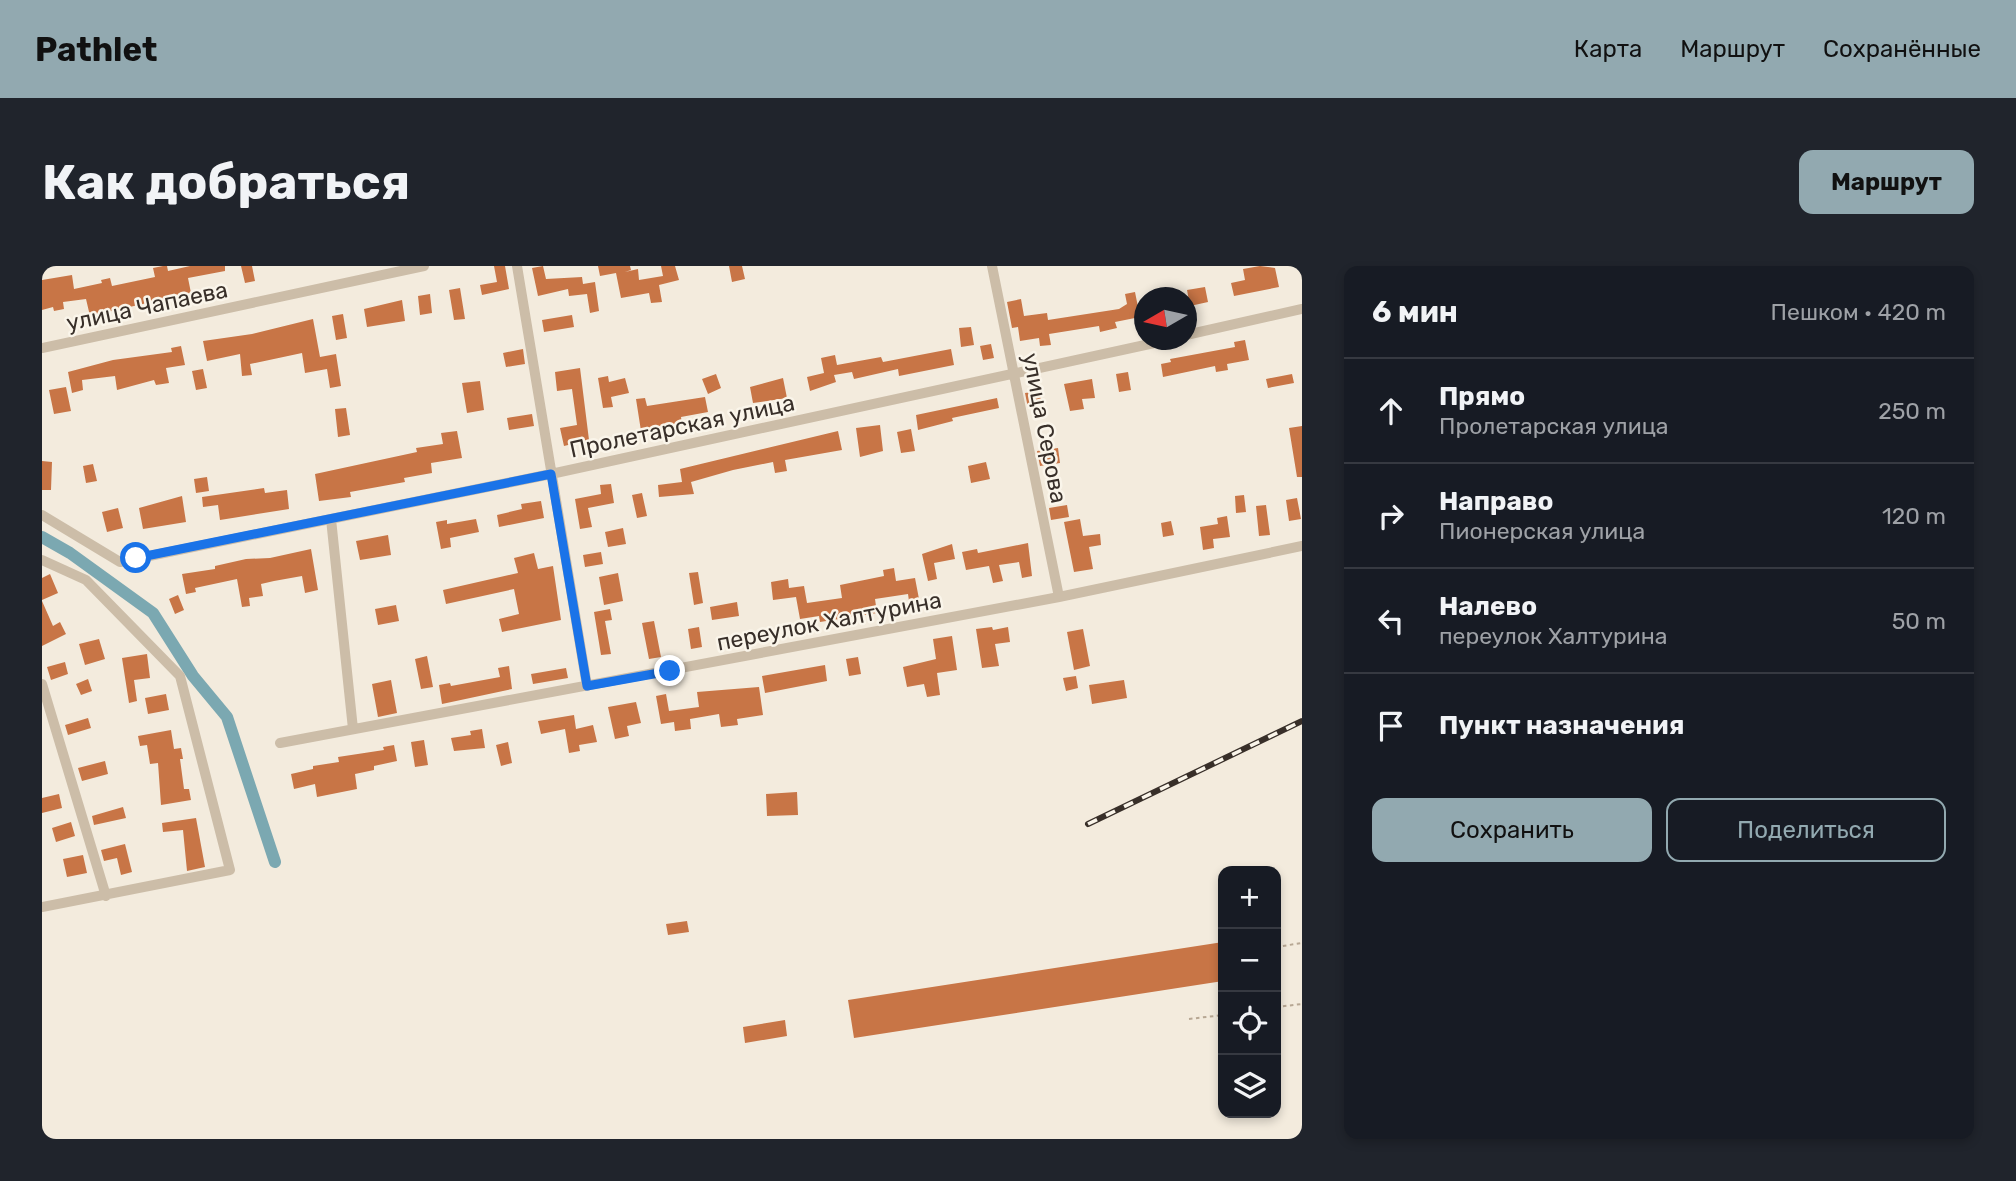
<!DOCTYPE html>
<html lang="ru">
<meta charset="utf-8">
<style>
body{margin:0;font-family:Rubik,sans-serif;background:#20242c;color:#f1f3f6}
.controls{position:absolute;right:21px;bottom:21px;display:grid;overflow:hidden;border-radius:14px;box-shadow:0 4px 10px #0003}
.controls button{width:63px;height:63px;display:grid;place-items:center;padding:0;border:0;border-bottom:2px solid #363941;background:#171b24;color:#f1f3f6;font:35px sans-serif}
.compass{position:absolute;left:1092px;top:21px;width:63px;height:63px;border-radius:50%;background:#171b24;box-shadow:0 4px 10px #0003;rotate:261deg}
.stop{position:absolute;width:21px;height:21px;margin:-16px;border:5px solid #1a73e8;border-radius:50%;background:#fff}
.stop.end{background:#1a73e8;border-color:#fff;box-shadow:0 2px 7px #0008}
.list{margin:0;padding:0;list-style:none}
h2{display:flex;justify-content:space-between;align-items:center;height:91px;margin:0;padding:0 28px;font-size:30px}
h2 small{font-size:23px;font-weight:400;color:#9ea1a6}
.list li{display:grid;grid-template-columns:46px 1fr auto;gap:21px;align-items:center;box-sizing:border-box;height:105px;padding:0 28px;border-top:2px solid #363941}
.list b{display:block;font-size:26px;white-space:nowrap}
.list p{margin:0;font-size:23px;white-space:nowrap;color:#9ea1a6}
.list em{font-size:23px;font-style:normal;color:#9ea1a6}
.actions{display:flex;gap:14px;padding:21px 28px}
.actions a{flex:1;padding:16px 0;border:2px solid #92a9b0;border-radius:14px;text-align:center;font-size:24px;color:#92a9b0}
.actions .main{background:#92a9b0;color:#111}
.icon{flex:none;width:38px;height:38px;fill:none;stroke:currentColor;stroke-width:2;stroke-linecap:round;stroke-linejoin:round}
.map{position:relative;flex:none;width:1260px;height:873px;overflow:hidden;border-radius:14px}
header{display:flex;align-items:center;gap:42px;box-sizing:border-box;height:98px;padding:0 35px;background:#92a9b0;color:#111}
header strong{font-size:33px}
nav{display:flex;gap:38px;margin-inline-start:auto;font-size:24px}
.intro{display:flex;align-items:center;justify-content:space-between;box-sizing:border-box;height:168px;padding:0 42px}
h1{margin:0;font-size:49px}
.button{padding:18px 32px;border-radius:14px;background:#92a9b0;color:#111;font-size:24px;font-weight:700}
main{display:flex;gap:42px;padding:0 42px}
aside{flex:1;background:#171b24;border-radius:14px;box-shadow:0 4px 10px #0003}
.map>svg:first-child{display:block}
</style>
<header>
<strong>Pathlet</strong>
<nav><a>Карта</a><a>Маршрут</a><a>Сохранённые</a></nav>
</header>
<div class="intro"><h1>Как добраться</h1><a class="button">Маршрут</a></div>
<main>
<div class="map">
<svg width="1260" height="873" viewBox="0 0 1260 873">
<rect width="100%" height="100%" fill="#f3ebdd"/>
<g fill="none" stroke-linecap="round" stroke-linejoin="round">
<!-- canal -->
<path stroke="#7ba8b1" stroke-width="12" d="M0,271l28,16 83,60 40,63 34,41 48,145"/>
</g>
<!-- building -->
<path fill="#c87546" d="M121,0h4l1,5 22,-5h35v5l-37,7 3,15 -101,23 -4,-17 -23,3 1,7 -10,2 -1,-4 -11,3v-30l30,-5 2,14 28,-6 -1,-3 9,-2 2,8 43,-9 -2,-9z
M199,0h11l3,15 -10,2z
M452,0h11l4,23 -27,6 -2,-10 17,-3z
M501,0l3,13 36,-2 1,7 12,-2 4,29 -9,2 -3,-19 -18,2 -1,-7 -30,7 -6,-28z
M556,0h32l1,4 -6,2 13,-3 1,11 24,-4 -2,-10h14l4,14 -20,5 3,17 -11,1 -2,-10 -28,5 -5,-25 -16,3z
M687,0h13l3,13 -13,3z
M1218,0l15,2 4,19 -45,9 -3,-13 14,-3 -2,-11z
M1163,21l3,15 -18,4 -3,-16z
M418,22l5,31 -11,1 -5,-30z
M1093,26l5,25 -25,5 2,6 -17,4 -1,-6 -50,8 2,11 -11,1 -1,-8 -19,3 -2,-14 -6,1 -5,-26 14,-3 3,17 23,-3 1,7 71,-11 8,-5 -2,-10z
M388,28l2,19 -12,2 -2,-19z
M360,34l3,21 -38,6 -3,-18z
M301,48l4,24 -11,2 -4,-24z
M530,49l2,12 -30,5 -2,-12z
M271,53l7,38 16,-3 5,32 -11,2 -3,-19 -22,4 -3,-20 -52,11 2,11 -10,1 -2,-22 -33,7 -4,-20 49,-7z
M929,61l3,18 -13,2 -2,-19z
M1203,74l4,20 -22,4 1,6 -12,2 -1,-6 -52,11 -2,-13 10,-2 -1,-3 65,-12 -1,-5z
M949,78l3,14 -11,2 -3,-14z
M139,80l4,19 -19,3 3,15 -13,2 -2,-5 -37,10 -2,-14 -33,4 1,10 -11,3 -4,-21 45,-12 59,-8 -1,-4z
M481,83l2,15 -19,3 -3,-14z
M909,83l3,16 -55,11 -1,-7 -44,10 -2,-7 -18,3 2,7 -26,9 -3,-14 17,-4 -3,-15 14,-3 2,10 44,-8 2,5z
M538,102l9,72 -25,6 -4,-18 17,-3 -5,-36 -15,2 -2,-19z
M161,103l4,19 -11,2 -4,-19z
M1086,106l3,18 -12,2 -3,-18z
M674,108l5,14 -13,6 -6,-15z
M1250,108l2,9 -26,5 -2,-9z
M566,110l1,6 16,-4 4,15 -18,4 2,10 -10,1 -5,-30z
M741,112l4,20 -34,5 -3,-16z
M1050,113l3,19 -13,1 2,10 -14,2 -6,-27z
M438,115l4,29 -17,3 -5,-30z
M24,121l5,24 -17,3 -5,-24z
M997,125l3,14 -14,3 -3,-15z
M663,131l3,15 -27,5 1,7 -41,7 -5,-32 9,-1 2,8z
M955,132l2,10 -47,10 1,3 -35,9 -2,-15z
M304,142l4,27 -12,2 -3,-28z
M490,148l2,12 -25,4 -2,-12z
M838,159l3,26 -23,6 -4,-29z
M1260,160v51h-5l-8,-49z
M869,163l4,22 -14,2 -4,-21z
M415,165l5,27 -31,5 1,10 -28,5 1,4 -55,10 1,5 -32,4 -4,-27 102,-22 -1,-4 27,-4 -2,-11z
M796,165l4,19 -57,10 2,11 -12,2 -2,-11 -40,8 -42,12 3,12 -35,3 -1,-12 24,-3 -2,-13z
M1016,182l2,15 -20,3 -3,-15z
M0,195l10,1 -1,28h-9z
M944,196l4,17 -19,4 -3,-17z
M51,198l4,17 -11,2 -3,-17z
M165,211l2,14 -13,2 -2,-14z
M569,218l3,19 -26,5 4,19 -12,2 -5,-30 26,-5 -1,-9z
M222,222l1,5 22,-3 2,19 -69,11 -2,-15 -15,2 -1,-10z
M600,227l5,23 -10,2 -5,-23z
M1202,229l2,17 -10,1 -1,-17z
M140,230l4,26 -43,7 -4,-21z
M1255,232l4,21 -12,2 -3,-21z
M499,235l3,17 -45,9 -2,-12 25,-6 -1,-5z
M1025,239l2,12 -18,3 -2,-12z
M1224,239l4,30 -11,1 -3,-30z
M76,242l5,20 -16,4 -5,-20z
M1185,250l3,21 -17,2 1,9 -11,2 -3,-23 18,-3 -1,-6z
M434,253l3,13 -29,6 1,9 -10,2 -5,-27 11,-2v4z
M1038,253l3,17 17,-2 1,11 -12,2 4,22 -19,3 -10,-50z
M1129,255l3,14 -11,2 -2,-14z
M581,262l3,16 -18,3 -3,-15z
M346,269l3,20 -31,5 -4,-19z
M986,277l4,33 -10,2 -3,-16 -20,3 4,16 -10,2 -4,-17 -23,4 -4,-18 15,-3 1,4z
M910,278l3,15 -21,4 3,16 -9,2 -6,-27z
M269,283l7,41 -13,3 -3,-17 -28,5 -13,3 2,12 -14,2 1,8 -8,1 -5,-28 -42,9 1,4 -10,2 -4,-20 33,-5v-3l31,-7 24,-1z
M559,286l2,12 -18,3 -2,-12z
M492,287l4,16 15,-3 8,54 -59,12 -3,-13 20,-5 -5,-25 -68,15 -3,-14 75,-17 -4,-15z
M852,302l2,13 19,-3 4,21 -10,2 -1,-7 -33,5 2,14 -57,9 -1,-6 -19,3 -4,-22 -23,3 -2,-18 17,-3 1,9 15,-2 3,17 35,-5 -2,-13 44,-9 -1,-6z
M656,306l5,31 -9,2 -5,-32z
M576,307l5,28 -19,4 -5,-28z
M8,308l8,19 -16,7v-22z
M136,329l6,15 -9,4 -6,-15z
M0,335l11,25 7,-4 6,12 -24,12z
M695,336l2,14 -27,4 -2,-13z
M354,339l3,16 -21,4 -3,-16z
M568,343l2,11 -7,1 6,33 -10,1 -7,-43z
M612,355l7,36 -12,2 -7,-36z
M657,361l3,20 -11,2 -3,-20z
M950,361l1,3 15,-3 2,15 -15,2 4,22 -17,2 -6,-39z
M1041,363l7,37 -16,4 -7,-38z
M910,370l5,34 -20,3 3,22 -13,2 -3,-13 -17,3 -4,-20 33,-8 -3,-20z
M57,373l6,20 -20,6 -6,-21z
M105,388l3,24 -16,2 3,21 -8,2 -7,-45z
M385,390l6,31 -12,2 -6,-30z
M816,391l3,17 -12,2 -3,-17z
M23,396l3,12 -17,6 -4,-13z
M783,399l2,16 -62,12 -3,-17z
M467,400l3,23 -70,15 -3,-19 11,-2 1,3 49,-9 -2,-9z
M524,402l2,10 -35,6 -2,-10z
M1034,410l2,12 -12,3 -3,-13z
M46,413l4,12 -11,4 -5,-11z
M349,414l6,33 -19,4 -6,-33z
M1082,414l3,18 -35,6 -3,-19z
M717,421l4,28 -26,4 1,6 -17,2 -2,-13 -29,5 1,10 -16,2 -1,-9 -13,2 -5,-28 10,-2 3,17 30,-4 -2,-15z
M124,428l3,16 -21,4 -3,-16z
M594,436l5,21 -14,3 2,10 -14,3 -7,-32z
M532,449l2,14 17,-4 4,17 -18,3 1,6 -11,2 -4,-24 -24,5 -3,-13z
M46,452l3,10 -23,7 -3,-10z
M440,463l3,19 -31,3 -3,-13 20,-3 -1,-4z
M129,464l3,19 7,-1 2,11h-3l4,30h5l2,11 -30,5 -3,-42 -8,1 -3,-19 -7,1 -2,-10z
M382,474l4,25 -13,2 -4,-25z
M466,476l4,21 -11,3 -5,-21z
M352,479l3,16 -23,5v4l-19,4 2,15 -40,8 -2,-13 -21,5 -3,-15 22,-5v-3l26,-4 -1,-5 46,-7 -1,-3z
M63,495l3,13 -26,7 -4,-13z
M755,526l1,23 -31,1 -1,-22z
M17,528l3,14 -20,5v-15z
M81,541l3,11 -32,7 -2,-9z
M154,552l9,49 -18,4 -4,-41 -20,2 -1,-9z
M29,556l4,14 -19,6 -4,-14z
M83,578l7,28 -11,3 -4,-17 -13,3 -3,-11z
M41,589l4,18 -20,4 -4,-18z
M645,655l2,11 -21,3 -2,-11z
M1181,676v39l-369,57 -6,-38z
M743,754l2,16 -42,7 -2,-16z"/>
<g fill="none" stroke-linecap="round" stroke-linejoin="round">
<!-- path -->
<path stroke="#b7a793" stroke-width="2" stroke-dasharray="3.5 3.5" stroke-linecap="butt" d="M1234,681l26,-4
M1234,741l26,-3
M1147,753l34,-4"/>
<!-- street -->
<path stroke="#ccbda8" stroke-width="10" d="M475,0l70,420
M950,0l67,331
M1144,69l116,-26
M0,82l382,-82
M0,249l78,47 431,-88 617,-134
M289,253l22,210
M0,294l44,20 94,96 50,194 -188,37
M0,418l64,212
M238,477l779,-146 243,-51"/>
<!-- rail casing -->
<g stroke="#382f29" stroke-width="6">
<path id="rail" d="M1046,558l214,-103"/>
</g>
<!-- rail -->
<use href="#rail" stroke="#faf5ea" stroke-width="3.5" stroke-dasharray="10" stroke-linecap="butt"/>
</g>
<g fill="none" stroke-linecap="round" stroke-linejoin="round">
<!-- route -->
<path stroke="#1a73e8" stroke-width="9" d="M94,292l415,-84 36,212 83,-15"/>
</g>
<g text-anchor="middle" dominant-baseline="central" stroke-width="5" stroke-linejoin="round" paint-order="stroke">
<!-- street labels -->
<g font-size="23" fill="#382f29" stroke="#faf5ea">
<text transform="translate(105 40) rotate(-12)">улица Чапаева</text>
<text transform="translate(640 160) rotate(-12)">Пролетарская улица</text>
<text transform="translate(1003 162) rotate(79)">улица Серова</text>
<text transform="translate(787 355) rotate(-11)">переулок Халтурина</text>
</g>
</g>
</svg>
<div class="controls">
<button>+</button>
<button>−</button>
<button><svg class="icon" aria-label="locate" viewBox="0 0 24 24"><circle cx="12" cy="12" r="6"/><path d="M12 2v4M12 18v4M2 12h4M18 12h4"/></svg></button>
<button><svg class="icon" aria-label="layers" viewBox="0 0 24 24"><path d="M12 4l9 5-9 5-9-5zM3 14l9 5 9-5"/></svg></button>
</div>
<svg class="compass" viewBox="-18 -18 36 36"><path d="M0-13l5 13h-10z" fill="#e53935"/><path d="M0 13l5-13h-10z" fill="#9ea1a6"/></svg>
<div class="stop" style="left:94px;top:292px"></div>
<div class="stop end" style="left:628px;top:405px"></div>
</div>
<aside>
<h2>6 мин<small>Пешком · 420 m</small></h2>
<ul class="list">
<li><svg class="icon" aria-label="ahead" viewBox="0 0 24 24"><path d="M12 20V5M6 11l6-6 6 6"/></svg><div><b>Прямо</b><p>Пролетарская улица</p></div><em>250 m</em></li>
<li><svg class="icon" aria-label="right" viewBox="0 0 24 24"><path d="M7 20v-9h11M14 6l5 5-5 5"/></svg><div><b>Направо</b><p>Пионерская улица</p></div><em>120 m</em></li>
<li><svg class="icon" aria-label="left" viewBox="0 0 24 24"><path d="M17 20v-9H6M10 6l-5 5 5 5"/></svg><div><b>Налево</b><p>переулок Халтурина</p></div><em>50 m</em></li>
<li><svg class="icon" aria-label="arrive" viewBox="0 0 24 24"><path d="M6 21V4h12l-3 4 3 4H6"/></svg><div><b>Пункт назначения</b></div></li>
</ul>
<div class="actions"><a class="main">Сохранить</a><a>Поделиться</a></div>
</aside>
</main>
